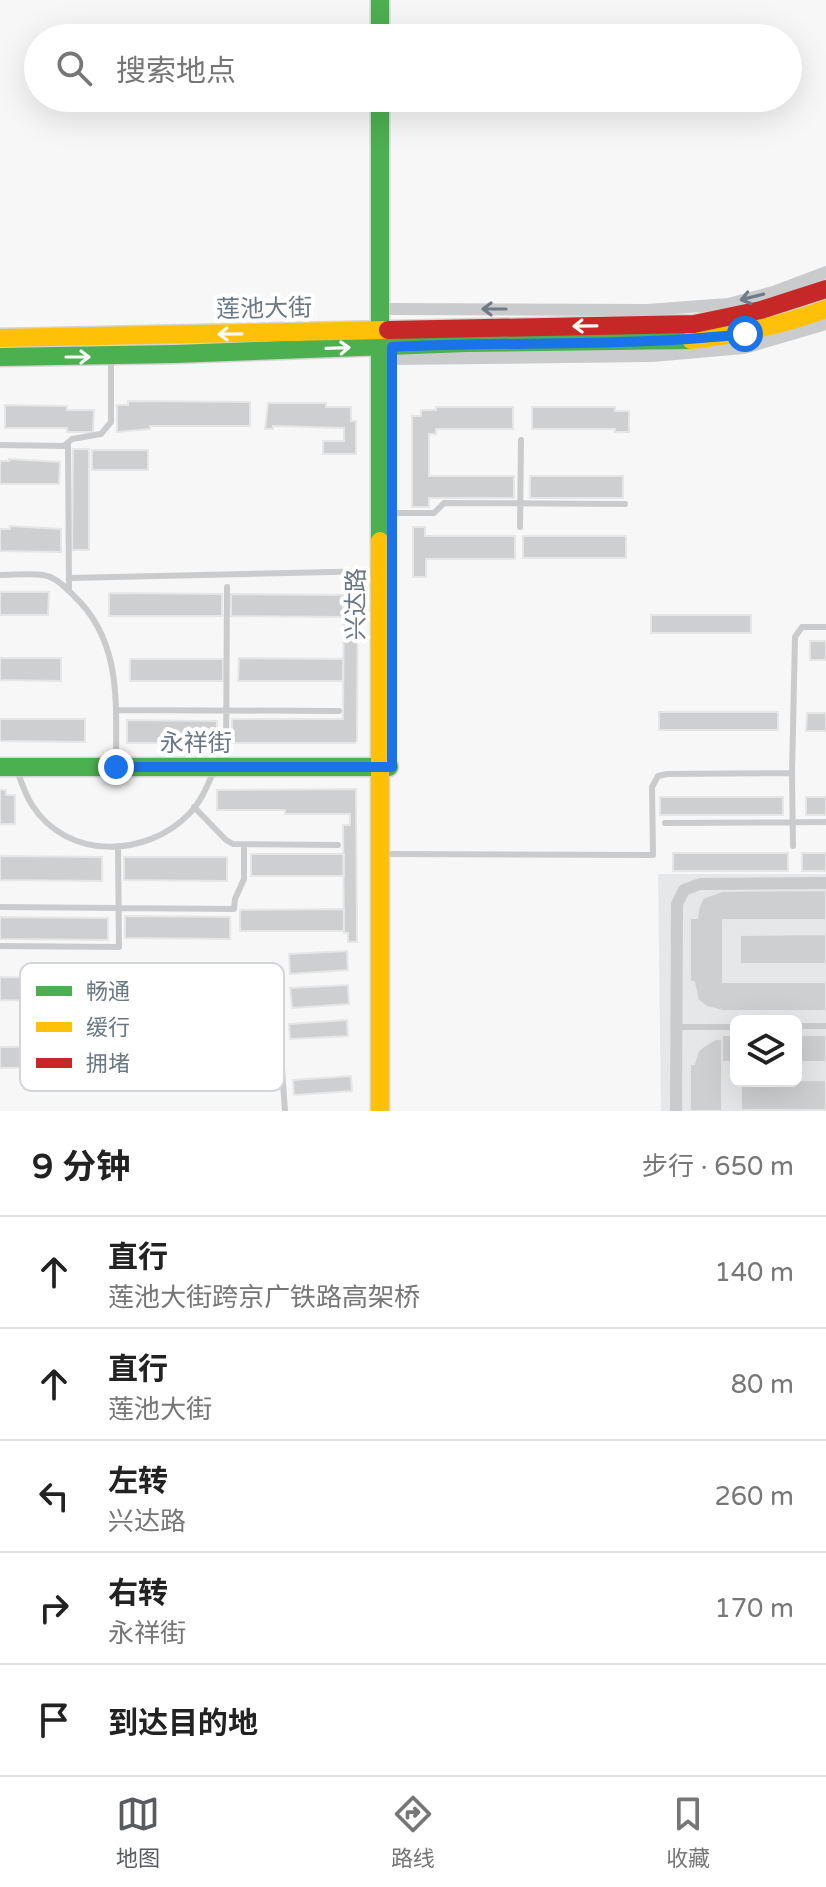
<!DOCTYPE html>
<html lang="zh">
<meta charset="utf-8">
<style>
body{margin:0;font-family:"Varela Round","Noto Sans SC",sans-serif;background:#f6f6f6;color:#222}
.controls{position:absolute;right:24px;bottom:24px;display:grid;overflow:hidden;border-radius:12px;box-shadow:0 8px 32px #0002}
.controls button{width:72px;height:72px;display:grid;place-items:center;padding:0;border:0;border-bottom:2px solid #e0e0e0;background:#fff;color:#222;font:40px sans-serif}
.stop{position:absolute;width:24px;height:24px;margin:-18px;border:6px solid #1a73e8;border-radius:50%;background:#fff}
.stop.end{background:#1a73e8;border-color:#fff;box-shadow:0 2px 8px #0008}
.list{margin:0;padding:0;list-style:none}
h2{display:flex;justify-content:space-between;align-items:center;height:104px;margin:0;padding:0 32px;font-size:34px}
h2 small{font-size:26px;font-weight:400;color:#767676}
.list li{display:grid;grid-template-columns:52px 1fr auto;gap:24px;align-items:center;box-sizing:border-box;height:112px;padding:0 32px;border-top:2px solid #e0e0e0}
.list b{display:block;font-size:30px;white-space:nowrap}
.list p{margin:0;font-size:26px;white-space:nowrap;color:#767676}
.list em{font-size:26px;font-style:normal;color:#767676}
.icon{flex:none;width:44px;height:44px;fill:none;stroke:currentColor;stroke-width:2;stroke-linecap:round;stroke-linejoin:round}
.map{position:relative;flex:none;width:826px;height:1111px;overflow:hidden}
.search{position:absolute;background:#fff;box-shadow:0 8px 32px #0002;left:24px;right:24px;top:24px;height:88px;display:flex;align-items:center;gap:20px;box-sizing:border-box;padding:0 28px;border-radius:44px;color:#767676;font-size:30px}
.sheet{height:664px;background:#fff}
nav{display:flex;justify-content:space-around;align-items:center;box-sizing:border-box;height:112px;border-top:2px solid #e0e0e0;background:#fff;font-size:22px;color:#767676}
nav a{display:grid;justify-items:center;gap:4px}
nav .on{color:#585c60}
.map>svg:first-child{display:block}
</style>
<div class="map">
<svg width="826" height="1111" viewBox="0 0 826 1111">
<rect width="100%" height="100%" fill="#f7f7f7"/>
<!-- built -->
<path fill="#e6e7e8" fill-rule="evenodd" d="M658,874h168v237h-165zM736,1021h60v60h-60z"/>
<!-- building -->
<path fill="#cdcfd0" stroke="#e6e6e6" stroke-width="2" d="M128,401l122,1v24h-100v3l-33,3v-27h11z
M268,403h58v4h25v14h5v33h-33v-13h21v-13l-71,-2v3h-8z
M5,405l62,1v4h27l-1,22h-26v-4h-62z
M436,407h77v22h-77v5h-7v42h85v22h-85v9h-17v-91h9v-6h15z
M532,407h83v4h14v21h-14v-3h-83z
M73,449h16v101h-17z
M92,450h56v20h-56z
M9,459l51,3 -1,22h-59v-23h9z
M530,476h93v22h-93z
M10,526l51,3v23l-61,-1v-22h10z
M413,527h12v9h90v23h-89v18h-13z
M523,536h103v22h-103z
M344,577h14l-1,164 -2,2h-123v-24h111z
M0,592h49l-1,23h-48z
M109,593l113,1v22h-113z
M231,594l112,1v22l-112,-1z
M651,615h100v18h-100z
M810,641h16v19h-16z
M0,658h61v23l-61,-1z
M239,658l104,1v22h-105z
M130,659h93v22h-93z
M659,712h119v18h-119z
M807,713h19v18h-20z
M0,719h85v23l-85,-1z
M127,720l90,1v22h-90z
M356,789l1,153h-9v-9h-4l-1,-108h7v-11h-65v-4h-68v-20z
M0,790h6v5h9v29h-15z
M660,797h123v18h-123z
M806,797h20v18h-20z
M673,853h115v18h-115z
M802,853h24v18h-24z
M251,854h93v22h-93z
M0,856l102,1v24l-102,-1z
M124,857h103v24l-103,-1z
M826,890v30h-103v62h103v29h-103l-16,-4 -9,-7 -4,-18h-4v-64h7l2,-12 4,-8 19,-7z
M344,909v22h-104v-21z
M125,916l105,1v22l-105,-1z
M0,917l108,1v22l-108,-1z
M826,934v30h-86v-29z
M347,951l1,19 -58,4 -1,-20z
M0,977l41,1v23l-41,-1z
M348,985l1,19 -57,4 -2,-20z
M347,1020l1,16 -58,3 -1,-15z
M722,1035h14v27h-14z
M796,1035h30v27h-30z
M716,1039h6v72h-32v-47h4l4,-13 6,-5z
M70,1046l1,21 -71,1v-21z
M351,1076l1,15 -58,4 -1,-15z
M826,1080v30h-85v-29z"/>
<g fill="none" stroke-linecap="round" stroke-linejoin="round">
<!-- fast casing -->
<g stroke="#d4d5d5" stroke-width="21">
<path id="fast" d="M380,0v38
M380,98v443
M0,357l175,-3 292,-11 224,-3
M0,767h389"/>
</g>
<!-- slow casing -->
<g stroke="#d4d5d5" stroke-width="21">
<path id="slow" d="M0,338l388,-8
M691,340c47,-5 91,-15 135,-31
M380,541v570"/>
</g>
<!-- jam casing -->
<g stroke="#d4d5d5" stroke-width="21">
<path id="jam" d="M388,330l306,-6 67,-14 65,-21"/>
</g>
<!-- lane -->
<path stroke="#cacbcc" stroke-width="6" d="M68,443l1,148
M0,445l64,1 8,-7 29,-5 10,-12v-65
M392,513h42l10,-10 181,1
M520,527l1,-87
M0,575c14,0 30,-2 43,0 13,2 22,12 31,21 48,45 42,107 42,168
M69,578l308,-7
M116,710l223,1
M226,763l1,-176
M17,770c4,12 8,24 15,35 35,55 114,53 157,9 12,-12 18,-28 25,-43
M792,773l3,-136 7,-10h24
M194,807l32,33 7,4 105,1
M665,823l161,-1
M392,854l261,1 -1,-68 6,-11 9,-2 125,-1 1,73
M0,907l234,2 1,-10 9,-20v-34
M0,946l119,1 -1,-100
M276,983l9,128
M796,1026h30
M676,1027h60
M112,1033l167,-13"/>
<!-- street -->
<path stroke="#cacbcc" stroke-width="12" d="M392,309l255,1 81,-6 45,-12 53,-20
M392,359l260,-3 92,-8 82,-24
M676,1111l1,-207 7,-14 16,-6 126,-1"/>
<!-- fast -->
<use href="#fast" stroke="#4caf50" stroke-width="18"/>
<!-- slow -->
<use href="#slow" stroke="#ffc107" stroke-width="18"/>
<!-- jam -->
<use href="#jam" stroke="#c62828" stroke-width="18"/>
</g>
<!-- one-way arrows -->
<defs><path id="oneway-shaft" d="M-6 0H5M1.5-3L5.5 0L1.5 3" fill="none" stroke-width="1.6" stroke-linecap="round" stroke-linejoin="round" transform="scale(2)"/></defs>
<g stroke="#6e7c88">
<use href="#oneway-shaft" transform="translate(752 297) rotate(166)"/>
<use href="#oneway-shaft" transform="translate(494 309) rotate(180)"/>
</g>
<g stroke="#f6fbf6">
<use href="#oneway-shaft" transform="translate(585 326) rotate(179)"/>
<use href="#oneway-shaft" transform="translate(230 334) rotate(179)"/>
<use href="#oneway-shaft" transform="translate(338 348) rotate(-2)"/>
<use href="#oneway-shaft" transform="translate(78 357)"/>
</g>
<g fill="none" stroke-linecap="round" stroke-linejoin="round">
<!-- route -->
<path stroke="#1a73e8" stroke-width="10" d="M116,767h276v-420c118,-6 236,0 353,-13"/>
</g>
<g text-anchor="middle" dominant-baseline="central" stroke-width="8" stroke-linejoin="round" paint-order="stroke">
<!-- street labels -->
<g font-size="24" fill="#697884" stroke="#fff">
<text transform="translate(264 309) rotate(-1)">莲池大街</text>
<text transform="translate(356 604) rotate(-90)">兴达路</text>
<text x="196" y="743">永祥街</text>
</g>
</g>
<!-- legend -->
<rect x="20" y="963" width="264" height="128" rx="12" fill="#fff" stroke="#d2d6da" stroke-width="2"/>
<rect x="36" y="986" width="36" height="10" fill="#4caf50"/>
<rect x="36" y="1022" width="36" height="10" fill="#ffc107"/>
<rect x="36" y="1058" width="36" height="10" fill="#c62828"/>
<g font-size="22" fill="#697884">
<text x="86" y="999">畅通</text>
<text x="86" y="1035">缓行</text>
<text x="86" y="1071">拥堵</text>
</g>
</svg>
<div class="controls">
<button><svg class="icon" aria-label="layers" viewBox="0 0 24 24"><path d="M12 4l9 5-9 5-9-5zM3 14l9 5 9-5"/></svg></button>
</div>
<div class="stop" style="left:745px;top:334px"></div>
<div class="stop end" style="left:116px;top:767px"></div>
<div class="search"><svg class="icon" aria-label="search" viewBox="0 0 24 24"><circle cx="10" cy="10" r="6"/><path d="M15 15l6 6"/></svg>搜索地点</div>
</div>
<section class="sheet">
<h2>9 分钟<small>步行 · 650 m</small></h2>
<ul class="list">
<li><svg class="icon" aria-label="ahead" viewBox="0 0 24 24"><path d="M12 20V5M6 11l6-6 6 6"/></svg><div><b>直行</b><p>莲池大街跨京广铁路高架桥</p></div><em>140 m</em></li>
<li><svg class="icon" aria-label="ahead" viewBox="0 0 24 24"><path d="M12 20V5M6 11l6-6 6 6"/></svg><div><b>直行</b><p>莲池大街</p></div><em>80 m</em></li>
<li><svg class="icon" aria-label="left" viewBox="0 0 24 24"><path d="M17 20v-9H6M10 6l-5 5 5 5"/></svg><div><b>左转</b><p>兴达路</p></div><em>260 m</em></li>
<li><svg class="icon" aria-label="right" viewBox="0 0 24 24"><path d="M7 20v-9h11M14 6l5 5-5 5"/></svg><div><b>右转</b><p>永祥街</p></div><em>170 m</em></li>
<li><svg class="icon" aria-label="arrive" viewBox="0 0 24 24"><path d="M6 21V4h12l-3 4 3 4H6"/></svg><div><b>到达目的地</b></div></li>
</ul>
</section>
<nav>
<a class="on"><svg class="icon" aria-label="map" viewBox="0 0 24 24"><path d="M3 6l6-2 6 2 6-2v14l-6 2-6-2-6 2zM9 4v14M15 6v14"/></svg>地图</a>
<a><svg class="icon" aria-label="directions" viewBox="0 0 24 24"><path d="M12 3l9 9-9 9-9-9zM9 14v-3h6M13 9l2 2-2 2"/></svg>路线</a>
<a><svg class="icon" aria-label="saved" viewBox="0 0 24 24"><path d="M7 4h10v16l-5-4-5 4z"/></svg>收藏</a>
</nav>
